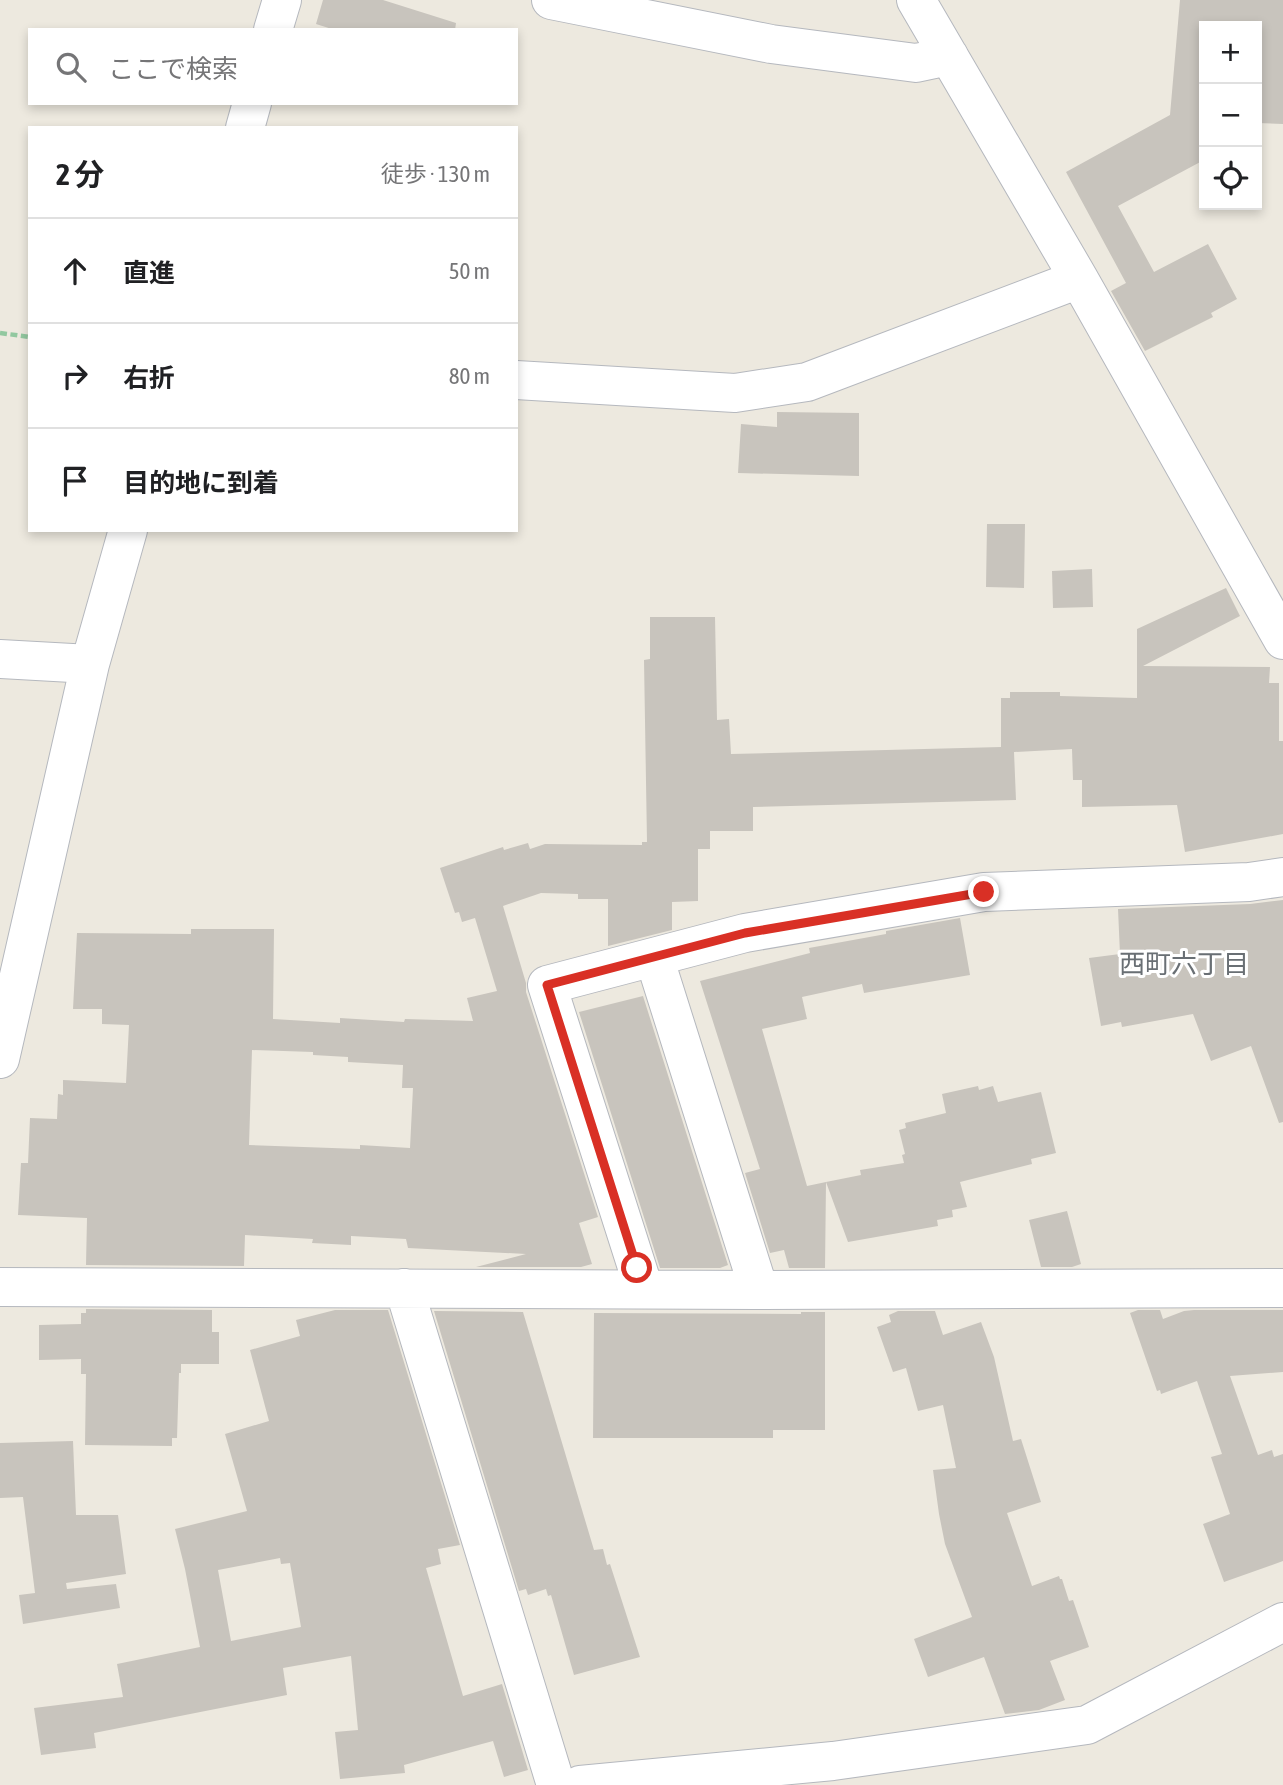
<!DOCTYPE html>
<html lang="ja">
<meta charset="utf-8">
<style>
body{margin:0;font-family:"Asap Condensed","Noto Sans JP",sans-serif;background:#f2f2f2;color:#202124}
.controls{position:absolute;right:21px;top:21px;display:grid;overflow:hidden;border-radius:0px;box-shadow:0 4px 10px #0003}
.controls button{width:63px;height:63px;display:grid;place-items:center;padding:0;border:0;border-bottom:2px solid #e0e0e0;background:#fff;color:#202124;font:35px sans-serif}
.stop{position:absolute;width:21px;height:21px;margin:-16px;border:5px solid #d93025;border-radius:50%;background:#fff}
.stop.end{background:#d93025;border-color:#fff;box-shadow:0 2px 7px #0008}
.list{margin:0;padding:0;list-style:none}
h2{display:flex;justify-content:space-between;align-items:center;height:91px;margin:0;padding:0 28px;font-size:30px}
h2 small{font-size:23px;font-weight:400;color:#757577}
.list li{display:grid;grid-template-columns:46px 1fr auto;gap:21px;align-items:center;box-sizing:border-box;height:105px;padding:0 28px;border-top:2px solid #e0e0e0}
.list b{display:block;font-size:26px;white-space:nowrap}
.list em{font-size:23px;font-style:normal;color:#757577}
.icon{flex:none;width:38px;height:38px;fill:none;stroke:currentColor;stroke-width:2;stroke-linecap:round;stroke-linejoin:round}
.map{position:relative;flex:none;width:1283px;height:1785px;overflow:hidden}
.search{position:absolute;background:#fff;box-shadow:0 4px 10px #0003;left:28px;top:28px;width:490px;height:77px;display:flex;align-items:center;gap:18px;box-sizing:border-box;padding:0 24px;border-radius:0px;color:#757577;font-size:26px}
.panel{position:absolute;background:#fff;box-shadow:0 4px 10px #0003;left:28px;top:126px;width:490px;height:406px;border-radius:0px}
.map>svg:first-child{display:block}
</style>
<div class="map">
<svg width="1283" height="1785" viewBox="0 0 1283 1785">
<rect width="100%" height="100%" fill="#ede9df"/>
<!-- building -->
<path fill="#c8c4bd" fill-rule="evenodd" d="M323,0h60l73,23 -1,7h-120l-19,-6z
M1180,0h103v124l-26,-1v-97h-53v134l-86,46 36,66 54,-28 29,55 -26,14 2,4 -68,34 -34,-60 15,-8 -60,-111 104,-57z
M777,412l82,1v63l-121,-3 3,-49 36,3z
M987,524h38l-1,64 -38,-1z
M1092,569l1,38 -40,1 -1,-37z
M1226,588l14,28 -97,50 127,1 -1,16h10v58h4v93l-98,18 -8,-47 -95,2v-27h-9l-1,-31 -58,3 2,48 -263,7v24h-43v18h-12v52l-26,1v28l-64,16v-47h-30v-5l-37,-1 -38,13 23,77v9l72,225 -19,6 13,41 -11,3h-105l50,-13 -118,-6 -2,-9 -55,-3v9l-39,-2 1,-4 -68,-4 -1,31 -158,-1 1,-47 -69,-3 3,-52h7l2,-45 27,1 1,-25 5,1v-15l63,3 3,-58 -27,-1v-15h-29l4,-76 114,1v-5h83l-1,90 67,4v-5l64,4 1,-3 68,2 -6,-23 30,-7 -22,-73 -13,4 -3,-10 -4,1 -15,-45 63,-21 1,3 24,-7 2,6 15,-5 97,1v-3h5l-3,-182 6,-1v-42h65l2,103 12,-1 2,35 270,-7v-49h9v-6h50v4l77,2v-69zM252,1050l61,2v3l35,2v5l55,3 -1,23h11l-3,60 -50,-3v4l-111,-4z
M1283,900v222l-4,1 -28,-77 -40,15 -18,-47 -71,13 -1,-5 -20,4 -12,-68 31,-4 -2,-45 132,-5z
M960,918l10,57 -106,18 -2,-9 -60,13 5,22 -45,10 45,157 19,-4 -1,86h-36l-5,-18 -14,3 -25,-80 15,-4 -60,-188 110,-28 -1,-5 77,-14v-3z
M643,996l85,269 -8,3h-60l-81,-256z
M978,1086l1,4 14,-4 5,16 43,-10 15,61 -25,6 1,5 -72,18 7,25 -15,3 1,7 -16,3 1,6 -90,16 -22,-60 35,-7 -1,-5 44,-7 -2,-8 3,-1 -6,-24 7,-2 -1,-5 41,-10 -4,-19z
M1067,1211l14,53 -9,3h-31l-12,-47z
M86,1309l126,1v22h7v32h-38v9h-2l-2,65h-5v8l-87,-1 1,-71h-5v-15l-42,1v-35l42,-1v-11h5z
M335,1310h53l72,235 -22,4 3,15 -15,4 37,128 39,-12 26,86 -24,7 -11,-36 -89,24 1,8 -65,6 -5,-47 23,-2 -7,-74 -68,12 4,27 -193,38 2,15 -55,7 -7,-47 89,-11 -6,-33 83,-17 -15,-78 -10,-40 72,-18 -22,-77 44,-13 -19,-71 50,-14 -4,-16zM280,1558l1,6 9,-1 11,64 -70,14 -13,-71z
M1138,1310h22l3,9 21,-8 10,-1h89v62l-53,4 28,79 14,-5 2,7 9,-3v107l-59,21 -21,-58 27,-10 -19,-57 11,-3 -25,-73 -36,13 -1,-4 -3,1 -27,-78z
M434,1311l89,1 71,238 9,-1 4,16 3,-1 30,93 -66,18 -23,-80 -3,1 -2,-7 -18,6 -2,-6 -7,2z
M898,1311h37l8,24 38,-13 13,35 19,84 8,-2 20,63 -34,11 25,73 27,-10 1,3h2l7,22 4,-1 16,47 -39,14 15,39 -26,10 -34,4 -21,-57 -56,20 -14,-38 58,-22 -27,-73 -6,-30 -6,-44 23,-2 -13,-63 -25,6 -12,-43 -13,4 -16,-45 14,-5 -2,-7z
M801,1312h24v118h-52v8h-180l1,-125 207,1z
M73,1441l3,74h42l8,59 -60,9 1,6 49,-5 4,24 -97,16 -4,-29 16,-2 -12,-96 -23,1v-55z"/>
<g fill="none" stroke-linecap="round" stroke-linejoin="round">
<!-- minor casing -->
<g stroke="#b5b8be" stroke-width="40">
<path id="minor" d="M551,0l220,44 145,19 33,-7
M916,0l163,279 204,361
M273,30l9,-30
M245,128l7,-25
M516,380l219,13 72,-11 272,-103
M0,659l90,5
M654,957l105,333
M0,1059l90,-395 38,-134
M0,1287l759,3 524,-2
M404,1288l152,497
M644,1289l-97,-304 198,-52 239,-41 265,-10 34,-5
M580,1785l253,-24 254,-36 196,-103"/>
</g>
<!-- path -->
<path stroke="#92c8a0" stroke-width="4.5" stroke-dasharray="7 3.5" stroke-linecap="butt" d="M0,333l30,4"/>
<!-- minor -->
<use href="#minor" stroke="#fff" stroke-width="38"/>
</g>
<g fill="none" stroke-linecap="round" stroke-linejoin="round">
<!-- route -->
<path stroke="#d93025" stroke-width="9" d="M637,1268l-90,-283 198,-52 239,-41"/>
</g>
<g text-anchor="middle" dominant-baseline="central" stroke-width="6" stroke-linejoin="round" paint-order="stroke">
<!-- neighbourhood labels -->
<g font-size="26" fill="#696f74" stroke="#fff">
<text x="1184" y="964">西町六丁目</text>
</g>
</g>
</svg>
<div class="controls">
<button>+</button>
<button>−</button>
<button><svg class="icon" aria-label="locate" viewBox="0 0 24 24"><circle cx="12" cy="12" r="6"/><path d="M12 2v4M12 18v4M2 12h4M18 12h4"/></svg></button>
</div>
<div class="stop" style="left:637px;top:1268px"></div>
<div class="stop end" style="left:984px;top:892px"></div>
<div class="search"><svg class="icon" aria-label="search" viewBox="0 0 24 24"><circle cx="10" cy="10" r="6"/><path d="M15 15l6 6"/></svg>ここで検索</div>
<section class="panel">
<h2>2 分<small>徒歩 · 130 m</small></h2>
<ul class="list">
<li><svg class="icon" aria-label="ahead" viewBox="0 0 24 24"><path d="M12 20V5M6 11l6-6 6 6"/></svg><div><b>直進</b></div><em>50 m</em></li>
<li><svg class="icon" aria-label="right" viewBox="0 0 24 24"><path d="M7 20v-9h11M14 6l5 5-5 5"/></svg><div><b>右折</b></div><em>80 m</em></li>
<li><svg class="icon" aria-label="arrive" viewBox="0 0 24 24"><path d="M6 21V4h12l-3 4 3 4H6"/></svg><div><b>目的地に到着</b></div></li>
</ul>
</section>
</div>
